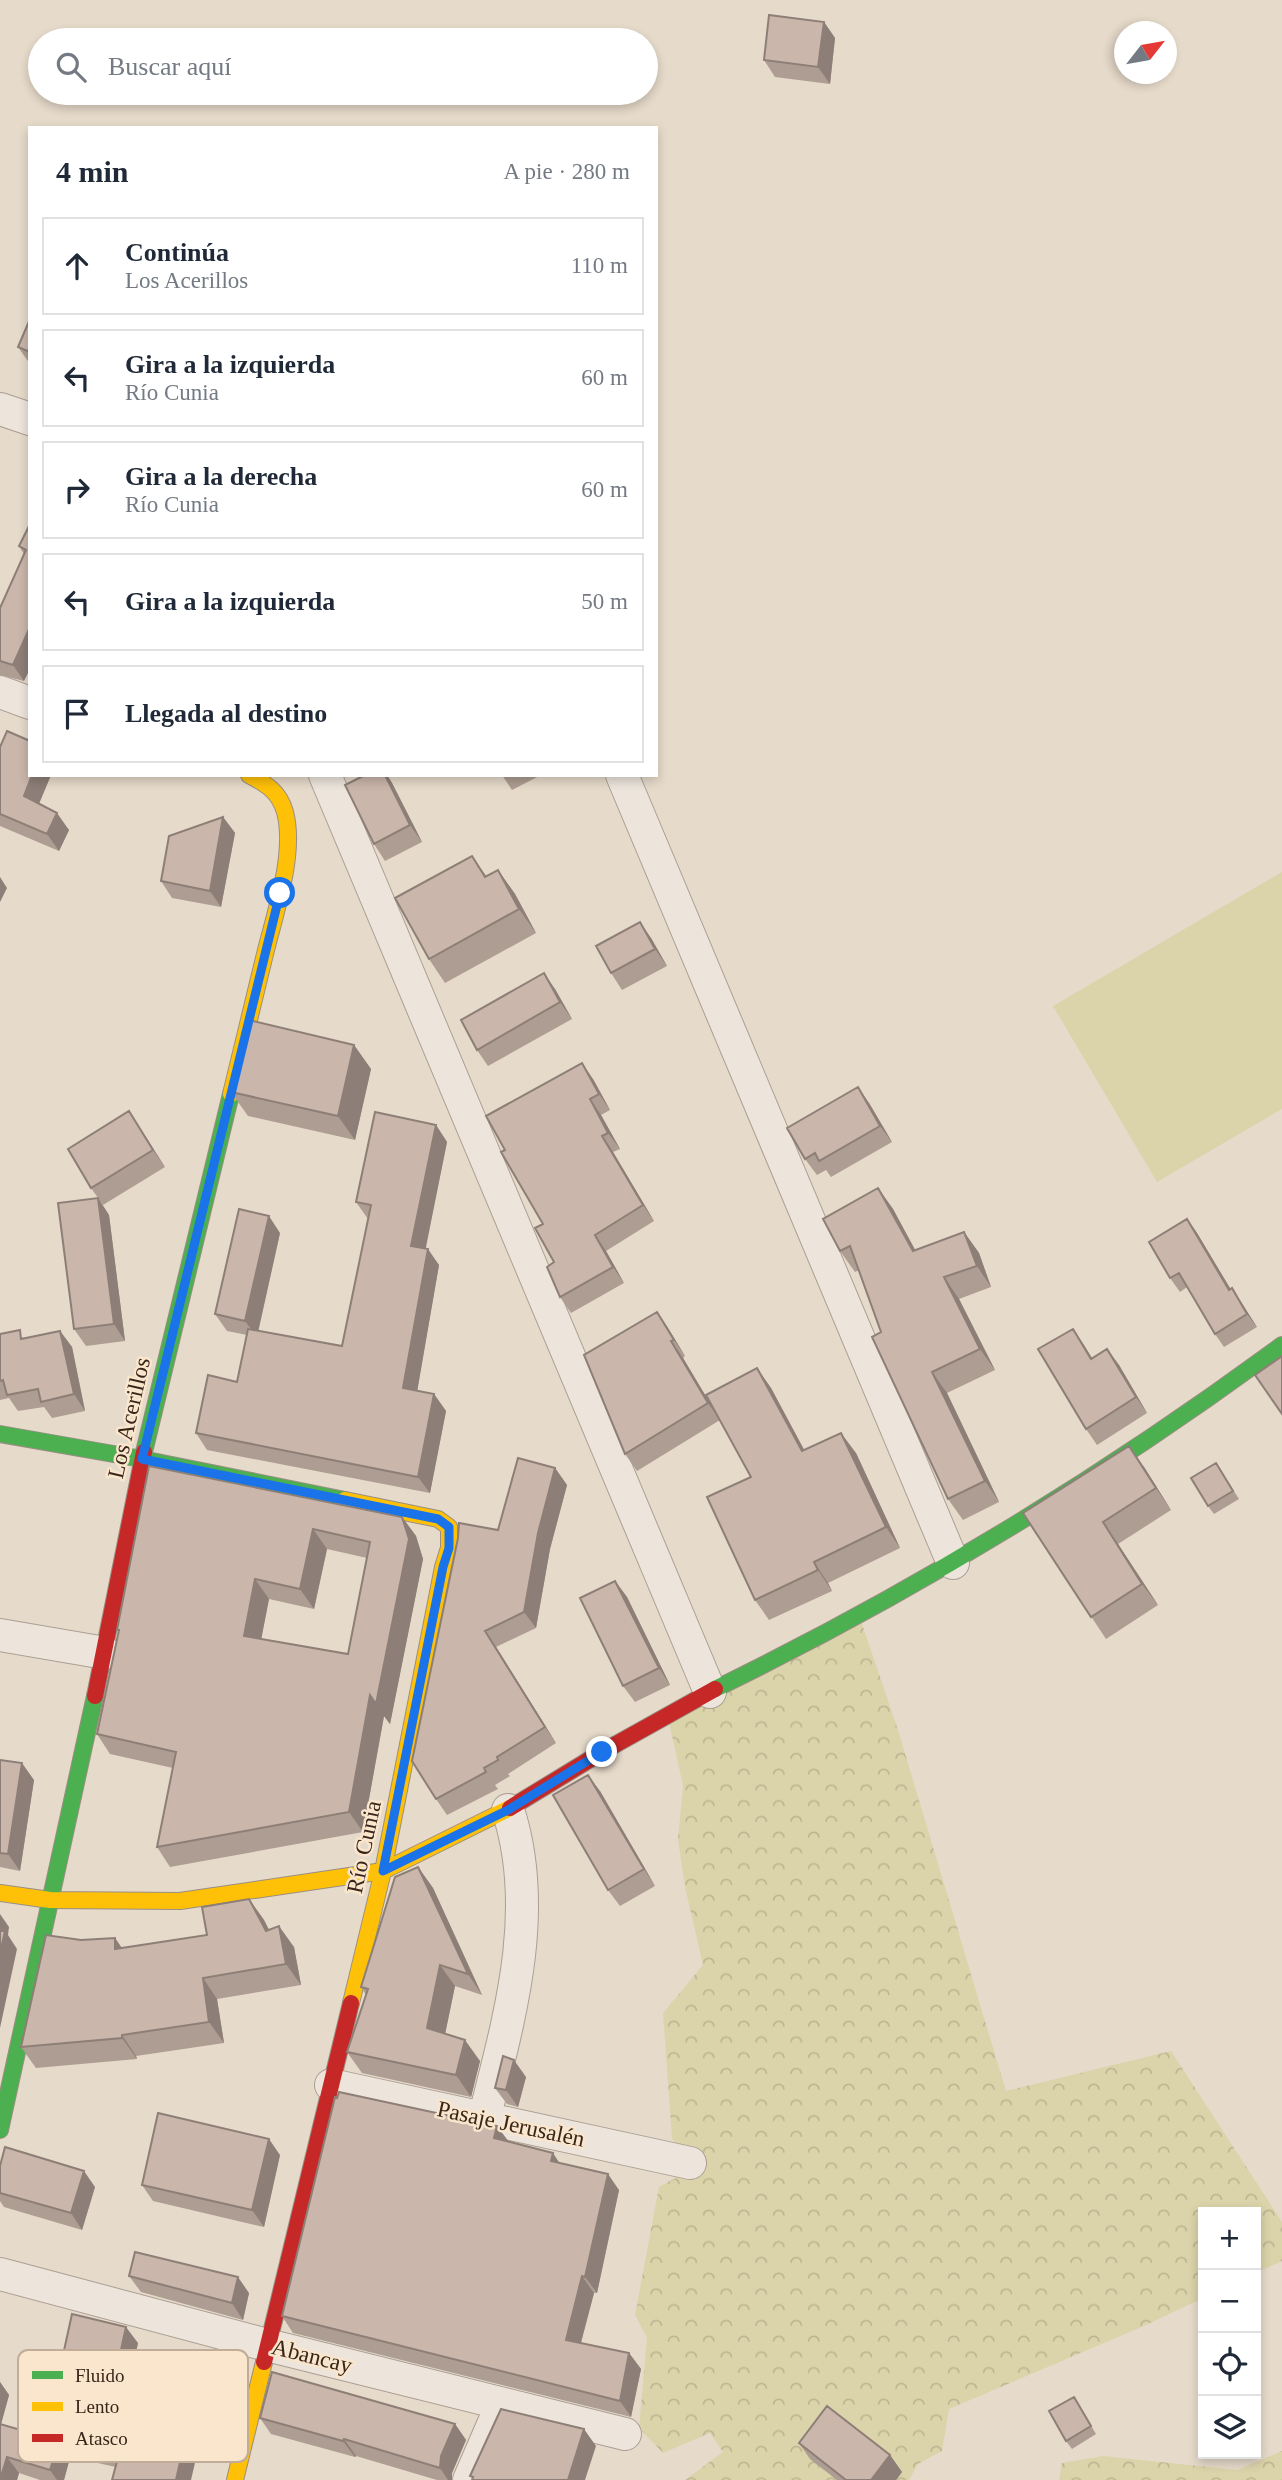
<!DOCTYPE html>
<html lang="es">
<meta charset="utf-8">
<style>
body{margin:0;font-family:Georgia,serif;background:#f2f2f3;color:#1f2937}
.controls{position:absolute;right:21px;bottom:21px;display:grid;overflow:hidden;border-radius:0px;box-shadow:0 4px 10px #0003}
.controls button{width:63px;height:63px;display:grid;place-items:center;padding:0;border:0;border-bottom:2px solid #e0e1e3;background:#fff;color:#1f2937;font:35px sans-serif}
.compass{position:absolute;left:1114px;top:21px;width:63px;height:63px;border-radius:50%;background:#fff;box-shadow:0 4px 10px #0003;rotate:59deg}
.stop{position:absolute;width:21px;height:21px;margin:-16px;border:5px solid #1a73e8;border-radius:50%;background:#fff}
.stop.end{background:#1a73e8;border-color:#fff;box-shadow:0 2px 7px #0008}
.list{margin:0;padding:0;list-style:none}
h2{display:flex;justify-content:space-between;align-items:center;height:91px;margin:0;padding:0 28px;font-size:30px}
h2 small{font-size:23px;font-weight:400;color:#747a83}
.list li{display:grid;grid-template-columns:46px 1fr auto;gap:21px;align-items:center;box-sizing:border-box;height:98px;margin:0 14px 14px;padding:0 14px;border:2px solid #e0e1e3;border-radius:0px}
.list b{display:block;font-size:26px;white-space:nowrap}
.list p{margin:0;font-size:23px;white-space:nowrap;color:#747a83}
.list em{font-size:23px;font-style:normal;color:#747a83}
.icon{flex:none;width:38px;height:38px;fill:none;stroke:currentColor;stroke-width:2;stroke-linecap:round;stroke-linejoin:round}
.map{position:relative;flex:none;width:1282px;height:2480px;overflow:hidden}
.search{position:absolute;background:#fff;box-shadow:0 4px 10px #0003;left:28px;top:28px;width:630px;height:77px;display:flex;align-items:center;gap:18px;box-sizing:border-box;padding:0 24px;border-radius:38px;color:#747a83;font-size:26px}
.panel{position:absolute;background:#fff;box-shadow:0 4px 10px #0003;left:28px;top:126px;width:630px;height:651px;border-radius:0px}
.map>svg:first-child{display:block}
</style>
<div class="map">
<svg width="1282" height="2480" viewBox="0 0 1282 2480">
<defs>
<pattern id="forest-crowns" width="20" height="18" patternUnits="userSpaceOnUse" patternTransform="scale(1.75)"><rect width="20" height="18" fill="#dbd4aa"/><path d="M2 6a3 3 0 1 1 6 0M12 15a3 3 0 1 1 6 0" fill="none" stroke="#bdb692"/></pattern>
</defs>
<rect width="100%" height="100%" fill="#e6daca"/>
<!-- forest -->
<path fill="url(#forest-crowns)" d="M858,1612l40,118 108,361 165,-40 111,171v39l-26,12v-61h-53v86l-59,28 -195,83 -7,42 -24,13 -9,16h-224l38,-28 -13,-19 -47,20 -24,-25 8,-90 -12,-23 24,-128 40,-22 -22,-19 -5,-8 -9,-125 40,-48 -18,-78 -7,-48 5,-54 -15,-67z
M1282,2451v29h-223l3,-17 41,-7 134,14z"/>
<!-- pitch -->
<path fill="#dbd4aa" d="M1282,872v237l-125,73 -104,-176z"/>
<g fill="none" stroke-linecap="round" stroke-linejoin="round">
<!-- street casing -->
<g stroke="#ab9f93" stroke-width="34">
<path id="street" d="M0,409l30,10
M0,692l30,11
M325,775l385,917
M622,775l331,788
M0,1635l105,18
M331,2085l359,78
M484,2119c25,-100 57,-207 24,-309
M0,2274l267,71 358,89
M469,2480l33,-76"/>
</g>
<!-- fast casing -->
<g stroke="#9a8e83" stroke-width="18">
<path id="fast" d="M0,1434l142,25 203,41
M144,1452l87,-358
M715,1689c199,-97 389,-213 567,-344
M0,2130l95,-434"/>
</g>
<!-- slow casing -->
<g stroke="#9a8e83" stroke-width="18">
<path id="slow" d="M231,1094c11,-47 23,-93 34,-140 10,-41 31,-101 20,-142 -6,-21 -19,-28 -36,-37
M345,1500l93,19 11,8v21l-6,19 -60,304 -32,132
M0,1893l50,7 130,1 203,-30 127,-63
M235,2480l29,-118"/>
</g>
<!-- jam casing -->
<g stroke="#9a8e83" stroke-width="18">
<path id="jam" d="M95,1696l49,-244
M510,1808l92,-56 113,-63
M264,2362l87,-359"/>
</g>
<!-- street -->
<use href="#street" stroke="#ede5dc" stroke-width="32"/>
<!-- fast -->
<use href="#fast" stroke="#4caf50" stroke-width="16"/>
<!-- slow -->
<use href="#slow" stroke="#ffc107" stroke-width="16"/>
<!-- jam -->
<use href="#jam" stroke="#c62828" stroke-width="16"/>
</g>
<!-- wall -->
<path fill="#ae9d92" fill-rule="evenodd" d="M824,22l11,16 -5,46 -55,-7 -11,-17z
M30,319v45l-12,-17z
M30,524l-6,157 -24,-6v-67l24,-54 -5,-8z
M0,747l30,28h21l-12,29 30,26 -10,21 -59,-25z
M365,775h22l5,8 30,59 -37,19 -11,-17z
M502,775h39l-29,15z
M223,817l12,16 -14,74 -49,-9 -11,-17z
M498,870l17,24 21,39 -91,50 -16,-24z
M651,938l16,28 -45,24 -11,-17z
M555,989l17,30 -84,47 -11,-16z
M354,1045l17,24 -16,71 -107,-24 -17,-24z
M593,1079l17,31 -9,5 19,34 -7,3 41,69 -48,30 18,32 -53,30 -11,-16 -6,-35 -11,-38 -38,-74z
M869,1103l23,39 -61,35 -5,-7 -9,5 -12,-16z
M129,1111l36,56 -62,38 -12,-17z
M436,1125l11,17 -22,106 14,17 -22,126 17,3 12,17 -16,82 -223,-43 -11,-17 41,-51 10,-47 -20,-4 -12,-17 65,-81 -22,98 84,15 26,-127 -12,-17z
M878,1188l15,21 22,41 49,-18 15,21 12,34 -32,12 36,71 -48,23 52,109 -36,18 -15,-21 -67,-167 -22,-62 -4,2 -15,-21z
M98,1198l11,17 16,126 -39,5 -12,-17z
M1187,1219l10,14 33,56 11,13 16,25 -33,20 -9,-13 -28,-47 -7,5 -10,-14z
M657,1312l11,16 17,28 -2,2 37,62 -83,51 -12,-17z
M1073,1329l19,29 15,-9 12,16 28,48 -50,32 -11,-16z
M60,1331l12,16 13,64 -33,7 -8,-11 -26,4 -9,-13 -9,2v-66l25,4z
M757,1368l14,20 33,62 52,3 44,95 -72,35 4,8 -63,29 -14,-20 -4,-123z
M1216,1463l23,36 -25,15 -6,-8z
M149,1466l253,51 14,19 7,23 -33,165 -6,-8 -21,116 -193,35 -13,-20 16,-79 -63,-14 -13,-20 22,-102 -2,-2zM327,1549l40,9 -19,96 -87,-15 8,-40 45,10z
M1144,1467l27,43 -53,34 40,61 -52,34 -83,-126z
M555,1468l12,17 -17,64 -14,79 -40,19 60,96 -48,31 2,2 -15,9 3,4 -51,26 -11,-16 62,-269z
M615,1581l12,16 43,88 -35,17 -12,-16z
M0,1760l34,20 -14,91 -20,-4z
M600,1791l55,95 -35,20 -12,-16z
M418,1867l15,21 49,107 -27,-9 -10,48 35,27 -9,36 -109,-24 -15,-21 19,-57 -5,-8z
M249,1899l15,21 5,10 25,17 7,38 -84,14 7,44 -88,13 1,3 -101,9 -15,-21 60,-107 34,-2 7,10 85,-13z
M526,2077l-8,30 -11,-3 -12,-16z
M508,2142l52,21 59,27 -22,103h-3l-13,50 48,10 12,16 -10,48 -338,-84 -11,-17z
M280,2155l-16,72 -111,-26 -11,-16z
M0,2166l95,21 -13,43 -78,-23 -4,-6z
M129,2276l120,17 -6,27 -102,-28z
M138,2343l-8,37 77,31 -91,56 -46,-10 -6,23h-24l-21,-7 -2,7h-17v-98l9,13 -8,29 44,13z
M1074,2397l22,37 -24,15 -6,-8z
M260,2418l195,6 11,16 -14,33v7h-15l-81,-24 -1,1 -84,-23z
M799,2443l91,12 12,17 -6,8h-59l-27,-21z"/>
<!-- shaded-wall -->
<path fill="#8d7f77" d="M824,22l11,16 -5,46 -12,-17z
M30,627v42l-6,12 -11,-16z
M32,775h19l-16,38 -11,-17z
M385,775h2l5,8 30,59 -12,-17z
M57,813l12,17 -10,21 -12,-17z
M223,817l12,16 -14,74 -11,-16z
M472,856l17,24 -4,-3z
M498,870l17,24 21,39 -17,-24z
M0,877l7,11 -7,14z
M640,922l11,16 16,28 -12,-17z
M544,973l11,16 17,30 -12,-17z
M354,1045l17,24 -16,71 -17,-24z
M582,1063l11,16 17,31 -11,-16z
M858,1087l11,16 23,39 -12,-16z
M590,1099l11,16 19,34 -12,-16z
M129,1111l11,17 25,39 -12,-17z
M436,1125l11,17 -24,120 -12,-16z
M602,1136l11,16 41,69 -11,-16z
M878,1188l15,21 34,63 -14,-21z
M98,1198l11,17 16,126 -11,-17z
M269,1216l11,17 -23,104 -12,-16z
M1187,1219l10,14 42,70 -10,-13z
M964,1232l15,21 12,34 -14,-21z
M595,1235l11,16 18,32 -11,-16z
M428,1249l11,16 -24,139 -12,-16z
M944,1277l15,22 36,71 -15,-21z
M1232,1288l9,14 16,25 -10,-13z
M657,1312l11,16 17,28 -11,-16z
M1073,1329l11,16 18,30 -11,-16z
M60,1331l12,16 13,64 -11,-17z
M671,1341l12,17 37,62 -12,-17z
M1107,1349l12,16 28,48 -11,-16z
M757,1368l14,20 45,84 -14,-21z
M932,1372l15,21 52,109 -14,-21z
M434,1394l12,17 -16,82 -12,-16z
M841,1433l15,20 44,95 -14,-21z
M1129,1446l15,21 27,43 -15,-22z
M555,1468l12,17 -17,64 -14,79 -12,-16 14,-79z
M402,1517l14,19 7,23 -33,165 -6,-8 -21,116 -14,-20z
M1103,1522l15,22 40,61 -16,-21z
M313,1529l14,20 -13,60 -14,-20z
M814,1562l14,21 4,8 -14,-21z
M255,1579l14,20 -11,57 -14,-20z
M615,1581l12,16 43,88 -11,-17z
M485,1631l11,16 60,96 -11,-16z
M22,1763l12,17 -14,91 -12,-17z
M588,1775l12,16 55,95 -11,-17z
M418,1867l15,21 49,107 -14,-21z
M249,1899l15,21 16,32 -14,-21z
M0,1914l9,13 -1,8 9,14 -17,79z
M279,1926l15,21 7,38 -15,-21z
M115,1938l14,21 -14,-10z
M440,1965l15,21 -13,63 -15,-21z
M203,1978l14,21 7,44 -15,-21z
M122,2035l14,21 1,3 -15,-21z
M465,2040l15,21 -9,36 -15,-22z
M514,2060l12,17 -8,30 -12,-17z
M497,2126l12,16 -15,-4z
M269,2139l11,16 -16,72 -12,-17z
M553,2153l11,17 -13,-9z
M84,2171l11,16 -13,43 -11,-17z
M608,2174l11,16 -22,103 -12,-16z
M582,2276l12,17 -17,64 -11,-17z
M238,2277l11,16 -6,27 -11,-17z
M126,2327l12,16 -11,50 -12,-16z
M629,2353l12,16 -10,48 -11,-16z
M0,2382l9,13 -9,33z
M195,2395l12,16 -16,69h-15z
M455,2424l11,16 -14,33v7h-4l-8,-12 1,-12z
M584,2429l12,17 -11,34h-17z
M344,2439l12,17 -1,1 -12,-16z
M59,2441l11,17 -6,22h-7l-7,-10z
M890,2455l12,17 -6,8h-25z
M7,2457l12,16 -2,7h-16z"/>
<!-- building -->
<path fill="#cab6aa" stroke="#8d7f77" stroke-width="2" fill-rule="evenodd" d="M769,15l55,7 -6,45 -54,-7z
M30,319v33l-12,-5z
M30,524v103l-17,38 -13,-4v-53l26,-58 -7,-4z
M7,731l23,10v34h2l-8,21 33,17 -10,21 -47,-20v-67z
M365,775h20l25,50 -36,19 -29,-59z
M223,817l-13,74 -49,-10 8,-45z
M472,856l13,21 13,-7 21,39 -90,50 -34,-61z
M640,922l15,27 -44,24 -15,-27z
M544,973l16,29 -83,48 -16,-30z
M249,1020l105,25 -16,71 -107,-24z
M582,1063l17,31 -9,5 18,34 -6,3 41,69 -48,30 18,32 -53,30 -13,-30 7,-5 -19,-34 8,-4 -42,-72 4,-2 -19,-34z
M858,1087l22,39 -61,35 -4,-8 -10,6 -18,-31z
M129,1111l24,39 -62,38 -23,-39z
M375,1112l61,13 -25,121 17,3 -25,139 31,6 -16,83 -222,-44 12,-58 29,7 11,-53 94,17 29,-141 -15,-3z
M878,1188l35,63 51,-19 13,34 -33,11 36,72 -48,23 53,109 -37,18 -76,-162 9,-5 -31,-86 -10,5 -17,-32z
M98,1198l16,126 -40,5 -16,-126z
M239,1209l30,7 -24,105 -30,-7z
M1187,1219l42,71 3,-2 15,26 -32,20 -36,-61 -9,5 -21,-36z
M657,1312l17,28 -3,1 37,62 -83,51 -41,-99z
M1073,1329l18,30 16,-10 29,48 -50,32 -48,-80z
M20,1330l1,9 39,-8 14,63 -33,8 -3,-13 -31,6 -4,-15 -3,1v-47z
M1282,1356v58l-27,-39z
M757,1368l45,83 39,-18 45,94 -72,35 4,8 -63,30 -48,-103 44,-20 -45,-82z
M1129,1446l27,42 -53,34 39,62 -51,33 -68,-104z
M518,1458l37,10 -17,65 -14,79 -39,19 60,96 -48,30 1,3 -14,8 2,4 -50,27 -24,-38 46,-223 1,-15 39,7z
M1216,1463l17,28 -25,15 -17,-28z
M149,1466l253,51 7,22 -33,165 -6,-9 -21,117 -192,35 19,-95 -79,-18 22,-104h-2zM313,1529l57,13 -22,112 -104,-18 11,-57 45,10z
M615,1581l44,87 -36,18 -43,-88z
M0,1760l22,3 -14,91 -8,-1z
M588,1775l56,94 -36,21 -55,-95z
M418,1867l50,107 -28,-9 -13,63 38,12 -9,35 -109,-23 21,-63 -7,-2 34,-110z
M249,1899l17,32 13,-5 7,38 -83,14 6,44 -87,13v3l-101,9 25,-112 35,5 34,-2v11l92,-14 -5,-28z
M0,1931h5l-5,23z
M503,2056l11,4 -8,30 -11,-2z
M339,2092l158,34 -3,12 59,15 -2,8 57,13 -23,103 -3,-1 -16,64 63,13 -9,48 -338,-85 53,-219 2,1z
M158,2113l111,26 -17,71 -110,-25z
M5,2147l79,24 -13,42 -71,-20v-27z
M135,2252l103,25 -6,26 -103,-27z
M72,2314l54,13 -11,50 80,18 -19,85h-64l7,-26 -68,-15 8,2 -9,29 -43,-13 -7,23v-56l45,13z
M272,2372l183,52 -14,32 -1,12 -96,-29 -1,2 -83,-23z
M1074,2397l17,29 -25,15 -17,-30z
M827,2406l63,49 -19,25h-25l-47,-37z
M501,2409l83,20 -16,51h-96l1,-3 -3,-1z"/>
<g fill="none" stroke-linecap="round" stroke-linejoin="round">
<!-- route -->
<path stroke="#1a73e8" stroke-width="9" d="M280,893l-138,566 296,60 11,8v21l-6,19 -60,304 125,-61 94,-58"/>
</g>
<g text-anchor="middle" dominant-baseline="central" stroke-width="5" stroke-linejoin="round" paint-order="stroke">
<!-- street labels -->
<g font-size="23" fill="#3a251a" stroke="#f9e6cd">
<text transform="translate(129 1418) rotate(-77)">Los Acerillos</text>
<text transform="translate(364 1847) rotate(-78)">Río Cunia</text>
<text transform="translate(511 2124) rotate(12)">Pasaje Jerusalén</text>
<text transform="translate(312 2356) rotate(14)">Abancay</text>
</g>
</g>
<!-- legend -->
<rect x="18" y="2350" width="230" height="112" rx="10" fill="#f9e6cd" stroke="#c0ac97" stroke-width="2"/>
<rect x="32" y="2371" width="31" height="8" fill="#4caf50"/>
<rect x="32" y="2402" width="31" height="9" fill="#ffc107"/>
<rect x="32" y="2434" width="31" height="8" fill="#c62828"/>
<g font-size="19" fill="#3a251a">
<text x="75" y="2382">Fluido</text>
<text x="75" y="2413">Lento</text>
<text x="75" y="2445">Atasco</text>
</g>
</svg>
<div class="controls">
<button>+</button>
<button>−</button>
<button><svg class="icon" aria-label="locate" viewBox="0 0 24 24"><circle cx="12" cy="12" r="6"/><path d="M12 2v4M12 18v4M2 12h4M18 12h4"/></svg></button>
<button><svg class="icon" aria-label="layers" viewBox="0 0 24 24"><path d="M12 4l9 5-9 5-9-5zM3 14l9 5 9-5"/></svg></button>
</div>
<svg class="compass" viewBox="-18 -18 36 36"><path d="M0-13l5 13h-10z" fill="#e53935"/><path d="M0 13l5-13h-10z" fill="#747a83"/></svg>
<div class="stop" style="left:280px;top:893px"></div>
<div class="stop end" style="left:602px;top:1752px"></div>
<div class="search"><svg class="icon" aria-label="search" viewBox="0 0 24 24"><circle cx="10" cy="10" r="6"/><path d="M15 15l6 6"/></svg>Buscar aquí</div>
<section class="panel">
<h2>4 min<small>A pie · 280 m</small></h2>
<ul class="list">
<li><svg class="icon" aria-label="ahead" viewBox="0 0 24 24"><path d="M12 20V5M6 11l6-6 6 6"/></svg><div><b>Continúa</b><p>Los Acerillos</p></div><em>110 m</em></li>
<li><svg class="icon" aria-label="left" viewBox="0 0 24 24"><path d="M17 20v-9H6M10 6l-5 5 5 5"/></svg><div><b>Gira a la izquierda</b><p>Río Cunia</p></div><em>60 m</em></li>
<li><svg class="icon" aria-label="right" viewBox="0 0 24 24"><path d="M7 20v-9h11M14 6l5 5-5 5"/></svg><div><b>Gira a la derecha</b><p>Río Cunia</p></div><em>60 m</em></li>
<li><svg class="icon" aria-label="left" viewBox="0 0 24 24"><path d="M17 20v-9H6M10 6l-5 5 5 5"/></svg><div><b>Gira a la izquierda</b></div><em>50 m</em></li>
<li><svg class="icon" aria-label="arrive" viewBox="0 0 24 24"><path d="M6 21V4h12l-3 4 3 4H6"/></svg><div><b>Llegada al destino</b></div></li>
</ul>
</section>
</div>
